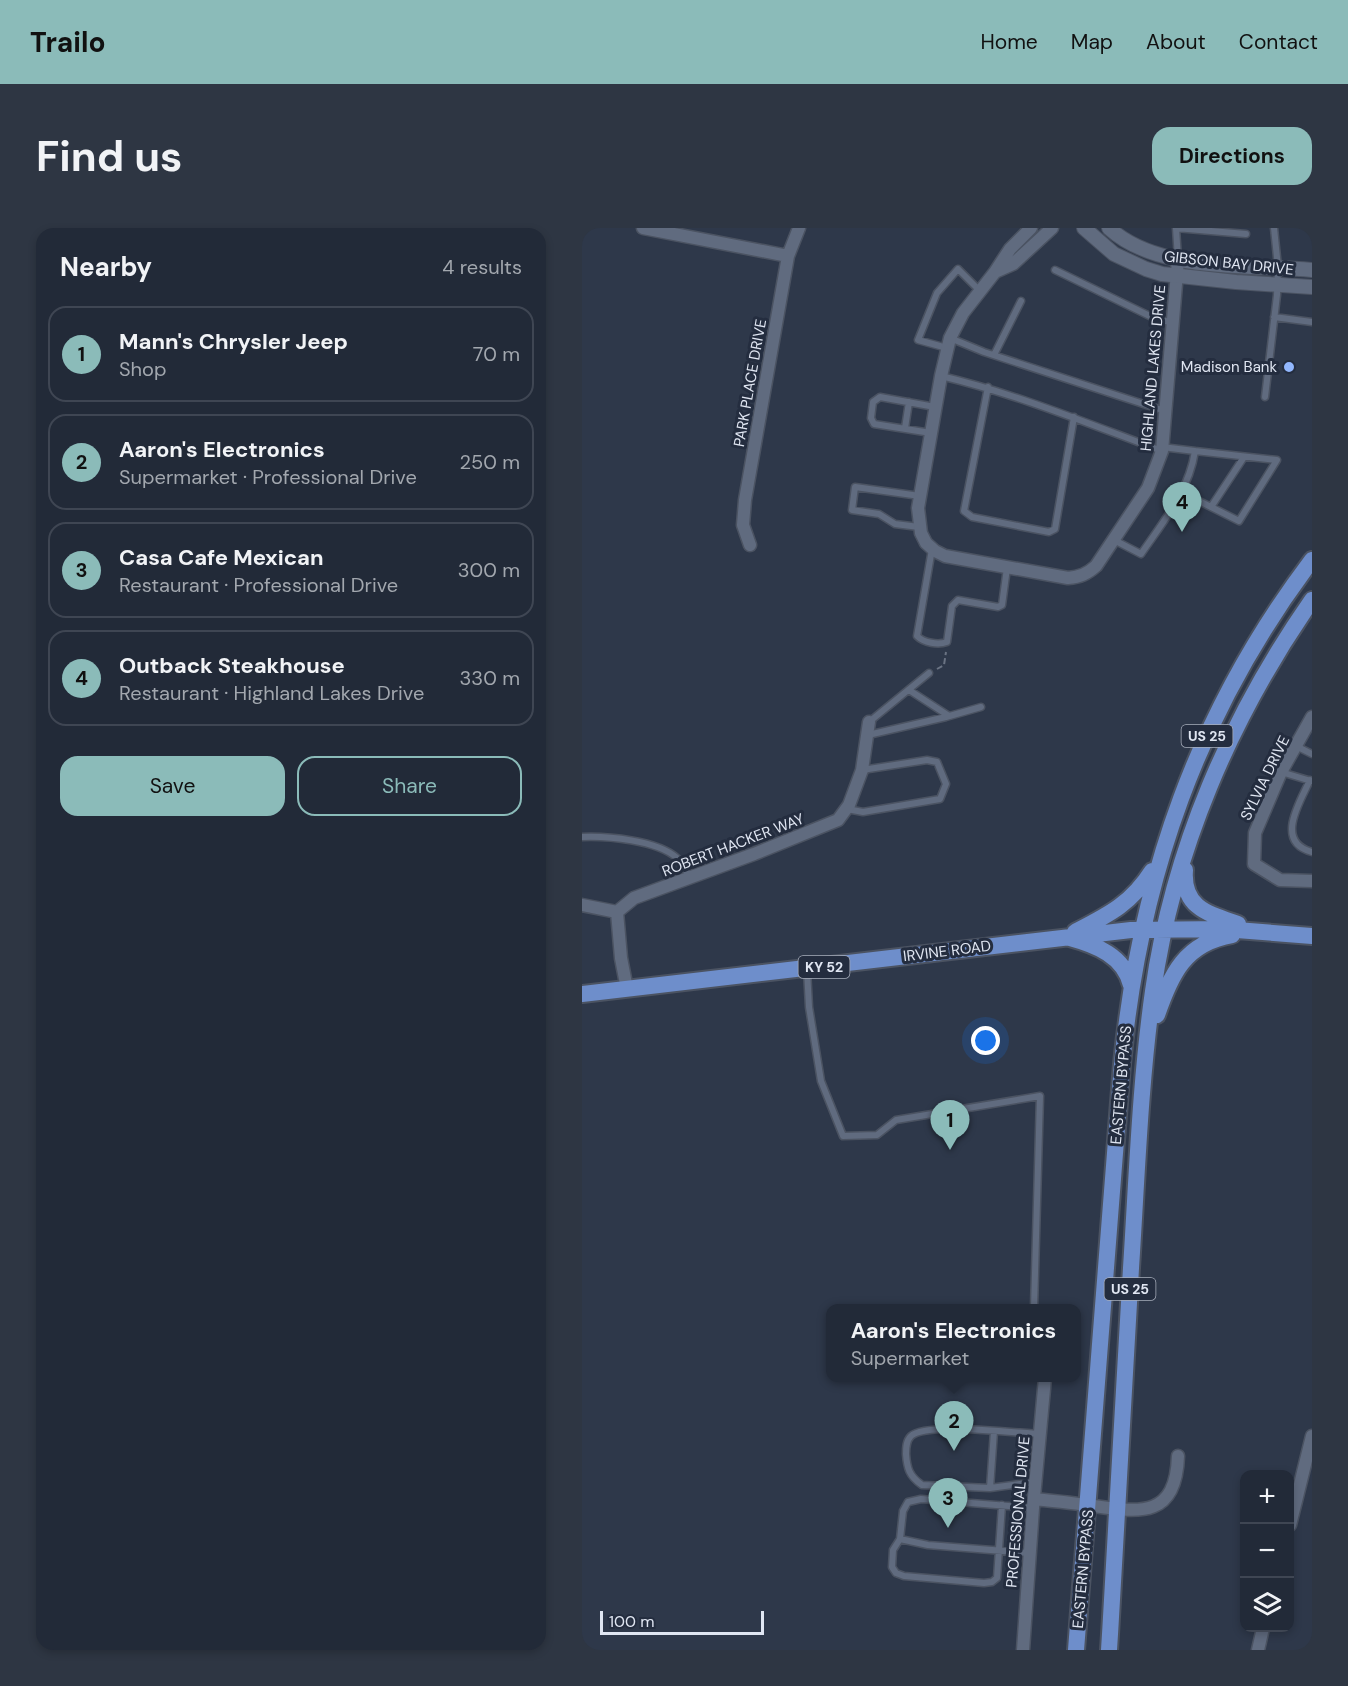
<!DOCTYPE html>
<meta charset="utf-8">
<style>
body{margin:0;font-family:"DM Sans",sans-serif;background:#2e3643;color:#f1f3f6}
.controls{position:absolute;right:18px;bottom:18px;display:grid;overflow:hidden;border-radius:12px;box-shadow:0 3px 9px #0003}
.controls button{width:54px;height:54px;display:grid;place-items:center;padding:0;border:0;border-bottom:2px solid #3f4653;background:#222a38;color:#f1f3f6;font:30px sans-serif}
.scale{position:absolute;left:18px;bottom:15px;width:164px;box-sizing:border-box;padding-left:6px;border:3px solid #e0e6f2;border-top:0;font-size:16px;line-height:21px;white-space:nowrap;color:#e0e6f2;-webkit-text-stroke:4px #242d3f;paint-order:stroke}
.you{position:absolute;left:404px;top:813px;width:21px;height:21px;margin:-15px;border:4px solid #fff;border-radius:50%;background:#1a73e8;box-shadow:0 0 0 9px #1a73e833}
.badge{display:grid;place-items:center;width:39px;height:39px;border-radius:50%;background:#8bbbb9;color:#111;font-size:20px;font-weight:700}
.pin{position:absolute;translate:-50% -50px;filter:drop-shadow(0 2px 3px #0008)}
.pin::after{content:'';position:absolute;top:32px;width:21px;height:18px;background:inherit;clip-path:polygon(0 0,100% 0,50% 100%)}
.popup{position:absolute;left:244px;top:1076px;width:255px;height:78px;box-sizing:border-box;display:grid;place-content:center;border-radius:12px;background:#222a38;filter:drop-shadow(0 2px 4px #0005);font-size:20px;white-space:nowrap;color:#a2a7ae}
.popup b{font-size:22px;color:#f1f3f6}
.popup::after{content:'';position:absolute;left:50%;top:100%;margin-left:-12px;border:12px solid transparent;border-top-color:#222a38}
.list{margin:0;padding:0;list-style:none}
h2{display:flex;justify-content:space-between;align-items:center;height:78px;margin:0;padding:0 24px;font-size:26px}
h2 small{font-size:20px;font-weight:400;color:#a2a7ae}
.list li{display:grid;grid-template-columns:39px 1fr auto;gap:18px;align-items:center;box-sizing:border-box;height:96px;margin:0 12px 12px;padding:0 12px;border:2px solid #3f4653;border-radius:18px}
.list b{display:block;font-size:22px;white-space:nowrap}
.list p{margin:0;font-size:20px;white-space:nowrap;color:#a2a7ae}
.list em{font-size:20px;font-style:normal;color:#a2a7ae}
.actions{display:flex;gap:12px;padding:18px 24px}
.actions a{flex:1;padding:14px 0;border:2px solid #8bbbb9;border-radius:18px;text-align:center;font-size:21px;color:#8bbbb9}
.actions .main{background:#8bbbb9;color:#111}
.icon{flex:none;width:33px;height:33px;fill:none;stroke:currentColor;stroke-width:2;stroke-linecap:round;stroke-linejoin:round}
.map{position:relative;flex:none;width:730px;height:1422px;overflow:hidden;border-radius:18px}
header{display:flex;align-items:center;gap:36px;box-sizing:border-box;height:84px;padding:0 30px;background:#8bbbb9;color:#111}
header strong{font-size:28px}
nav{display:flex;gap:33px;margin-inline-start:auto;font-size:21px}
.intro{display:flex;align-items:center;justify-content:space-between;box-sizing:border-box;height:144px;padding:0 36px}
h1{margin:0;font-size:42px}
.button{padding:15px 27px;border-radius:18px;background:#8bbbb9;color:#111;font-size:21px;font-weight:700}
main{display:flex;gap:36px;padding:0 36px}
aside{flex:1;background:#222a38;border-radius:18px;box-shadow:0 3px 9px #0003}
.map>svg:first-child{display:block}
</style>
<header>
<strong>Trailo</strong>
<nav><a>Home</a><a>Map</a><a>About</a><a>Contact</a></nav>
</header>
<div class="intro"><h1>Find us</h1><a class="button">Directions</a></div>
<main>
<aside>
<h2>Nearby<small>4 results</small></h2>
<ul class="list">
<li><span class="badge">1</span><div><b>Mann's Chrysler Jeep</b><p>Shop</p></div><em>70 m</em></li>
<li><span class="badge">2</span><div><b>Aaron's Electronics</b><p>Supermarket · Professional Drive</p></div><em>250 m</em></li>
<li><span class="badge">3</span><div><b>Casa Cafe Mexican</b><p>Restaurant · Professional Drive</p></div><em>300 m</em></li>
<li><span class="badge">4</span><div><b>Outback Steakhouse</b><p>Restaurant · Highland Lakes Drive</p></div><em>330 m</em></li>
</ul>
<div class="actions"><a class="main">Save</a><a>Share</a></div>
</aside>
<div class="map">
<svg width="730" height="1422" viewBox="0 0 730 1422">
<rect width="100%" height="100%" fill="#2e384a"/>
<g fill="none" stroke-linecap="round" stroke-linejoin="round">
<!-- service casing -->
<g stroke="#4b5362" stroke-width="9">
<path id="service" d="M594,0l70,6
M594,0l2,31
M473,42l103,50 14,2
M692,89l38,5
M368,110l34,14 181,59
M365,120l-29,-8 19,-47 21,-24 21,21
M412,127l27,-54
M359,148c76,18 148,48 221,75
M406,159l-24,124 8,6 77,15 6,-3 19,-112
M683,169l12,-102 1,-28 -4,-39
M323,200l4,-26
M349,205l-57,-9 -3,-6 2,-16 7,-5 55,10
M599,264l58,29 38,-61 -82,-9
M629,279l33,-50
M337,299l-24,-3 -16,-10 -27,-4 3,-23 65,9
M532,312l27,14c22,-32 48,-63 54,-103l-33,-4
M350,321l-15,87c7,7 21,9 30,6l5,-36 6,-6 40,7 4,-2 5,-37
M327,462l40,26
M287,494l60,-49
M286,507l78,-18 35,-10
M714,518l16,8
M699,544l30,9
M728,552c-10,22 -36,62 2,72
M265,581l16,3 77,-13 6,-15 -9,-22 -10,-2 -65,10
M0,609c25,-1 75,3 95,21 5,5 9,13 13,19
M225,742l2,37 12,74 22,55 34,-1 19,-15 144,-24 -6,212
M453,1254l-45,6 -68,-3c-13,-9 -15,-17 -16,-31 0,-6 0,-13 5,-18 14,-14 106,-3 129,-2
M408,1260l4,-57
M318,1311l-7,11 -1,17 4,6 8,3 80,7 8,-1 5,-4 5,-73
M447,1325l-101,-8 -28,-6 3,-28 5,-9 13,-3 112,9"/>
</g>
<!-- minor casing -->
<g stroke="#4b5362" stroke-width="15">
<path id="minor" d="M61,0l145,28
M470,0l-39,36 -18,8 -32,41 -13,25 -9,38 -23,132 3,25 5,10 9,8 10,5 123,22c12,-1 19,-4 28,-12l52,-78 14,-37 16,-191
M413,44l15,-23 21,-21
M168,317l-7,-20 2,-25 43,-244 11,-28
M730,489l-31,55 -26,61 -1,31 26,16 32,1
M0,677l35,7
M45,761l-6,-31 -4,-46 17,-14 120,-44 84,-34 11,-15 13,-35 7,-48
M452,1271c20,2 40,4 60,7 48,7 82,11 84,-50
M708,1297l22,-89
M441,1422l10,-142 12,-130
M676,1422l5,-22"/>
</g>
<!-- tertiary casing -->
<g stroke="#4b5362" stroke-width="16">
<path id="tertiary" d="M502,0l30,26 32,15 16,5 74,8 76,5
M527,0c49,45 140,36 203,42"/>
</g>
<!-- primary casing -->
<g stroke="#4b5362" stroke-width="20">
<path id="primary" d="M603,642c-3,38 24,44 53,54
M493,704c33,-17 56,-28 77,-61
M488,710c26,7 54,18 61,47
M0,766l549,-64 93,-1 88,7
M575,787c14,-41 28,-72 75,-80
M494,1422l46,-586c18,-187 76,-353 190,-504
M527,1422c8,-127 15,-254 22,-382 6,-92 9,-185 22,-277 20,-141 78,-275 159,-391"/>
</g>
<!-- path -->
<path stroke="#6a7383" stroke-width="2" stroke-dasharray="6 3" stroke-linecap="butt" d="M355,441l7,-4 2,-13"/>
<!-- service -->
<use href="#service" stroke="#606b7f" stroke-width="6"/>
<!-- minor -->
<use href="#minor" stroke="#606b7f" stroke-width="12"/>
<!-- tertiary -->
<use href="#tertiary" stroke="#606b7f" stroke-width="14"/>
<!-- primary -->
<use href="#primary" stroke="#6e8ecb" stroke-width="16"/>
</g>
<!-- markers -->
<circle fill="#92b7fd" stroke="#242d3f" stroke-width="2" cx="707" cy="139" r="6"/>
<g text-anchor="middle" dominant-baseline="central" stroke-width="6" stroke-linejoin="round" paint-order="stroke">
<!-- shield labels -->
<g fill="#242d3f" stroke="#a8aebc" stroke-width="1.5">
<rect x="599.5" y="497" width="51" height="22" rx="4.5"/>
<rect x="216.5" y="728" width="51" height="22" rx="4.5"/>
<rect x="522.5" y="1050" width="51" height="22" rx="4.5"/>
</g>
<g font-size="14" font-weight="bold" fill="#e0e6f2">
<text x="625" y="508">US 25</text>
<text x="242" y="739">KY 52</text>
<text x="548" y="1061">US 25</text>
</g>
<!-- street labels -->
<g font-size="15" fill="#e0e6f2" stroke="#242d3f">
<text transform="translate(647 35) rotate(6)">GIBSON BAY DRIVE</text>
<text transform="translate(571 140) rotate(-85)">HIGHLAND LAKES DRIVE</text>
<text transform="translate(168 155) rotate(-80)">PARK PLACE DRIVE</text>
<text transform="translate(683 550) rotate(-64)">SYLVIA DRIVE</text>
<text transform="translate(151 617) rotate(-21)">ROBERT HACKER WAY</text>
<text transform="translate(365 723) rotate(-7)">IRVINE ROAD</text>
<text transform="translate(539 857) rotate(-85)">EASTERN BYPASS</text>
<text transform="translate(436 1284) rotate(-85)">PROFESSIONAL DRIVE</text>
<text transform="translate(501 1341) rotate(-85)">EASTERN BYPASS</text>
</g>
<!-- poi labels -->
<g font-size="15" fill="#e0e6f2" stroke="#242d3f" text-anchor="end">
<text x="695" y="139">Madison Bank</text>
</g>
</g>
</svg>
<div class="controls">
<button>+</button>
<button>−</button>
<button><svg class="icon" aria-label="layers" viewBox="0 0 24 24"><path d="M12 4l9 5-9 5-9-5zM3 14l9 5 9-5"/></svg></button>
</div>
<div class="scale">100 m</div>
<div class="you"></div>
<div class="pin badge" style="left:368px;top:922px">1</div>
<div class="pin badge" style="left:372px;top:1223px">2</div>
<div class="popup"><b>Aaron's Electronics</b>Supermarket</div>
<div class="pin badge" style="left:366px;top:1300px">3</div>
<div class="pin badge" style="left:600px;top:304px">4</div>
</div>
</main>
